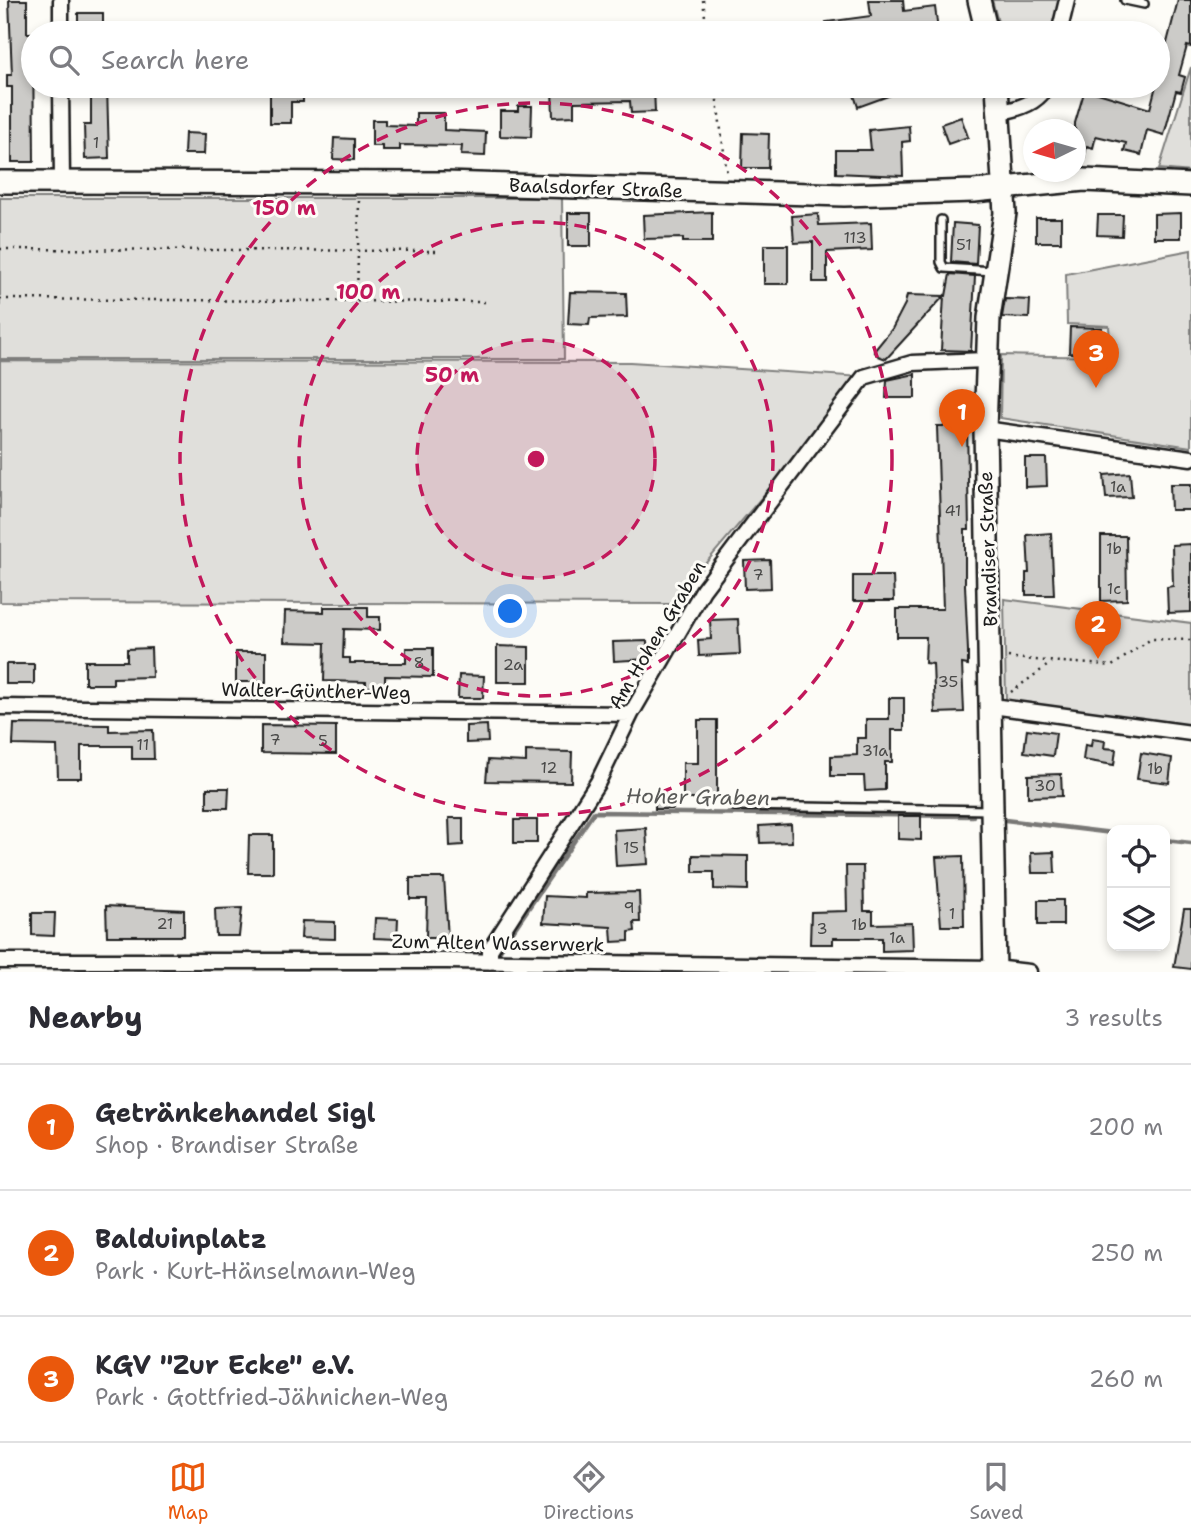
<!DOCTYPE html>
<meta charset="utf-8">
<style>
body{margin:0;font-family:"Shantell Sans",sans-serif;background:#f2f2f3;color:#2b2b33}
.controls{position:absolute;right:21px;bottom:21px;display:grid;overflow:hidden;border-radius:14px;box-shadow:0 4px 10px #0003}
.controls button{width:63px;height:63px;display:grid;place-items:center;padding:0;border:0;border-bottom:2px solid #e1e1e2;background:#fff;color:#2b2b33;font:35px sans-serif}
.compass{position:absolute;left:1023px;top:119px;width:63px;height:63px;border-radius:50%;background:#fff;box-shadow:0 4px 10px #0003;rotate:265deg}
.you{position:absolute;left:511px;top:612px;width:24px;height:24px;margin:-18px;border:5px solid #fff;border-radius:50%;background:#1a73e8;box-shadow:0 0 0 10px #1a73e833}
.badge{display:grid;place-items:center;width:46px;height:46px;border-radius:50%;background:#ea580c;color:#fff;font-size:23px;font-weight:700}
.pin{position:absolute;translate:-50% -58px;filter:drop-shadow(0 2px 4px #0008)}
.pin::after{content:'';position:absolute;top:37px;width:24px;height:21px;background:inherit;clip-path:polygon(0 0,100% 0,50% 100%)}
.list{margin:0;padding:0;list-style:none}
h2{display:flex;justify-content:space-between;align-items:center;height:91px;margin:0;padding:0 28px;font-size:30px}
h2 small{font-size:23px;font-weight:400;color:#7c7c81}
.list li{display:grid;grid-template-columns:46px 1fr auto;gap:21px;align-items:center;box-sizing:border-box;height:126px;padding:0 28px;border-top:2px solid #e1e1e2}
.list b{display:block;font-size:26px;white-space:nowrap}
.list p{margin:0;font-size:23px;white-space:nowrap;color:#7c7c81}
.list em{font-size:23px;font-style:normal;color:#7c7c81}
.icon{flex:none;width:38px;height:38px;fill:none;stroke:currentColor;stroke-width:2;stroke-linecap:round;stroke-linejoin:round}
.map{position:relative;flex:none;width:1191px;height:972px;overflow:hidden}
.search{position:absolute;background:#fff;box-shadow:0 4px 10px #0003;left:21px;right:21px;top:21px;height:77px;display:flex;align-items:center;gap:18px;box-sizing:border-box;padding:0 24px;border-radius:38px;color:#7c7c81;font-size:26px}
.sheet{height:469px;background:#fff}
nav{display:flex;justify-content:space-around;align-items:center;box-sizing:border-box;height:98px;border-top:2px solid #e1e1e2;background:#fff;font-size:19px;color:#7c7c81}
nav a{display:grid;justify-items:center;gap:4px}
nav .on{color:#ea580c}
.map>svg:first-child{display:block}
</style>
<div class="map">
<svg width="1191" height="972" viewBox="0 0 1191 972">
<rect width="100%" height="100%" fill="#fdfcf7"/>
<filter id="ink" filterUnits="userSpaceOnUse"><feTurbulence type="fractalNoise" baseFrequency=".0143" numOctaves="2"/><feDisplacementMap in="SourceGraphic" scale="14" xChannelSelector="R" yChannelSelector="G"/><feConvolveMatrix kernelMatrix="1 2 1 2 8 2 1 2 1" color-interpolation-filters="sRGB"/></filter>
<g filter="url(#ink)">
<!-- green -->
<path fill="#e0dfdb" stroke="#7e7e7c" stroke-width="2" d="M992,0h68l-8,33h-51z
M1191,67v105l-32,-3z
M0,198h562l2,161h-564z
M1191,250v197l-191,-29 1,-63 110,2 -2,-31 -42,-2 -1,-50z
M0,361l630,1 234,15 -193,227 -671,-2z
M1004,599l187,24v103l-185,-25z"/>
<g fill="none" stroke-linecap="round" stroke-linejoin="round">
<!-- stream -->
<path stroke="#797876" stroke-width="4.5" d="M1005,820l107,13
M1165,840l26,3
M498,953l96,-141 379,4"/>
</g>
<!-- building -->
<path fill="#cccbc8" stroke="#1c1c1c" stroke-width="2" d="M9,0h18v33h6l1,129h-22v-75h-5v-12h5z
M869,0h34l1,11 31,-4 3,24 -111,2 -1,-11 45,-6z
M1178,0h13v47l-4,-1 -8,29 6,2 -4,15 -5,-1 -12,44 -17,-5 -6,25 -17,-4 2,-8 -30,-7 -3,12 -6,-2 -5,21 -7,1v-45l10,-34 65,20z
M78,13h25v20h-25z
M91,86h16l2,72 -24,1 -1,-34h7z
M270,86h33v16h-12v21h-21z
M616,86v3l38,-1 1,24 -24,1 -1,-12 -56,1v14l-21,1 -1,-29z
M851,86h62v1l-55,20z
M518,106h14l-1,31 -31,-1v-25h18z
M416,113h28v17l42,2 -1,24 -24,-1 1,-9 -62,-1v5h-18v-4h-10v-26h13v5l31,1z
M961,117l7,20 -20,7 -7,-20z
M909,126l1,15 -8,1 1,34 -67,-3v-23h35l-2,-20z
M185,133l20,1 -1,20h-20z
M743,133l26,1 -1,34h-26z
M334,138l20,1v21l-21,-1z
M712,212v30h-29v-4l-39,1 -1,-24z
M568,213h23v33h-23z
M1181,213v25h-27v-24z
M818,214l1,11 52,-2 1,27 -45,2v30h-14v-40l-19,1 -2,-27z
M1098,215h25l-1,21 -25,-1z
M1036,218h25v24h-25z
M953,223l25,2 -2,39 -25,-2z
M764,245h24v39h-24z
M950,274l25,2 -4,75 -30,-1 3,-54 -58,63 -8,-3 -4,-5 18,-22 13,-25 2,-9 39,1z
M570,292l56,1 1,24 -37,1 -1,7 -21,-1z
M1005,299l25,1 -1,18 -27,-1z
M1070,327l32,1 -2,26 -31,-1z
M915,374v24h-29l1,-18z
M937,426h30l2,104h-4v55l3,66v14l-6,-1 2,48 -29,1 -2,-49 -8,-1 1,-26h-29v-28h46z
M1025,458h21l1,28 -22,1z
M1130,473l2,24 -26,1 -2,-23z
M1170,484h21v26h-20z
M1051,533l3,62h-28v-22h3l-2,-38z
M1101,536h25l1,64 -26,1z
M1191,544v68l-23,1 -1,-26 6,-1 -1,-41z
M770,560l1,28 -26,1 -1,-28z
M853,576h40l1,25h-41z
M324,607h44v10h12v13l-36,-1 -1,29h7v5h56v-15h27v29l-48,-1v11h-19v-5l-42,-1 1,-38 -41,-1 1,-31 39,1z
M738,619l2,35 -41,2 -1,-16 13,-1 -1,-19z
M647,641l1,18 -34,2 -1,-19z
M497,646l32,1v35h-32z
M151,648l1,29 -39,1v6h-28v-23h42v-12z
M236,652h30v30h-30z
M6,664h28v20h-28z
M459,675l25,1 -1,22h-25z
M889,698h15v32h-12v32h-7v28l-20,1 -1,-15h-33v-20l26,-1v-17h9v-19h23z
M698,720h19v79h-34v-36h15z
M14,724l95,1v6l44,-1 1,29h-22v-13h-51v32h-23l-1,-32 -44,-1z
M261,725l75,1v28l-75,-1z
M487,725l1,17 -22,1v-17z
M1027,729l29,4 -3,23 -29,-4z
M1092,739l13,2 -1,7 12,1 -2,16 -31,-5 2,-15 6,1z
M526,751l46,1 -1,30 -85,-1 2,-21 38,2z
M1141,753l31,5 -3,25 -32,-4z
M1061,774l1,22 -34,1v-22z
M207,788h22l-1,20h-21z
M655,795h18v14h-18z
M898,816h23v24l-23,-1z
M449,818h14v27l-13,1z
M514,820h23v23h-23z
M791,824l1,18 -32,1 -1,-17z
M646,828l2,36 -32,2 -2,-36z
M249,835h24v38h-25z
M1054,852l1,21h-23l-1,-20z
M693,855l55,1v34l-34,-1v-17h-21z
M963,856l1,70h-23l-5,-69z
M846,866h17l1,45h9v13l39,-1 1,27 -31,1v-13h-49v6h-23l1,-32 36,-1z
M410,878h34l4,60h-22l1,-39h-17z
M639,892l1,30h-6l1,9 -6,1v9l-17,1 -1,-15 -68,-4 2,-27 41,2v-5z
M1038,900h25v25h-25z
M106,906l78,4v26h-77z
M242,908l-3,28h-23l-1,-27z
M1184,909h7v60l-17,-2z
M32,913h23l-1,23 -22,-1z
M375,918l23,1 -1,20 -23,-1z
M302,921l33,1v17l-34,-1z"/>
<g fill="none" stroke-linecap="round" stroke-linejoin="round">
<!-- lane casing -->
<g stroke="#1c1c1c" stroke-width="12">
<path id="lane" d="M1125,0l19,4
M941,220v42l3,6 50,3
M734,806l257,4"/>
</g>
<!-- street casing -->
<g stroke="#1c1c1c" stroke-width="19">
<path id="street" d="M61,0v33
M1059,33l8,-33
M61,86l1,96
M1001,112c17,-3 38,-9 45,-26
M985,429l206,29
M992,706l199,27
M0,707l631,7
M0,961h446l549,7 34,4
M490,962v-12l108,-168 33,-68 72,-124 161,-213 48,-14 73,-3"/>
</g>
<!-- secondary casing -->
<g stroke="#1c1c1c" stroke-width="26">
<path id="secondary" d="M979,0l8,33
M0,182l445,1 399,12 130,-4 110,-11 107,5
M995,972l-10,-543 4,-111 16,-105 -8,-127"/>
</g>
<!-- path -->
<path stroke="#1c1c1c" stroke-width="2.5" stroke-dasharray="2 5" stroke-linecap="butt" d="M703,0l4,33
M715,86l12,88
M0,249l439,2
M0,299l486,3
M357,301l2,-101
M1008,657c35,5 69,5 104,9l39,-27 40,1
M1011,692l40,-29"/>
<!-- lane -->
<use href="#lane" stroke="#fdfcf7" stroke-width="7"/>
<!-- street -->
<use href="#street" stroke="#fdfcf7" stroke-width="14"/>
<!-- secondary -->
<use href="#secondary" stroke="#fdfcf7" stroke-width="21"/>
</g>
</g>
<!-- distance rings -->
<circle cx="536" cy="459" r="119" fill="#c2185b" fill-opacity=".12"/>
<g fill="none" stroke="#c2185b" stroke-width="3.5" stroke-dasharray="12 9">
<circle cx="536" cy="459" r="119"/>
<circle cx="536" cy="459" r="237"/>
<circle cx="536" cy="459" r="356"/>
</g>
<g text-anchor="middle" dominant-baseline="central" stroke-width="6" stroke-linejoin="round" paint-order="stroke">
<!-- number labels -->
<g font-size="16" fill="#484847">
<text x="96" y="142">1</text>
<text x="855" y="237">113</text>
<text x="964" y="244">51</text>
<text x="1118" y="486">1a</text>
<text x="953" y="510">41</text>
<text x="1114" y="548">1b</text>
<text x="758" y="574">7</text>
<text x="1114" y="588">1c</text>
<text x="419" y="662">8</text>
<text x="513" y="664">2a</text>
<text x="948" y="681">35</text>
<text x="275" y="739">7</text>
<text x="323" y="740">5</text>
<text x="143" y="744">11</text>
<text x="875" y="750">31a</text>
<text x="549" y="767">12</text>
<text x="1155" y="768">1b</text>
<text x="1045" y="785">30</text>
<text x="631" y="847">15</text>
<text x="629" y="907">9</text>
<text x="952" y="913">1</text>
<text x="165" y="923">21</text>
<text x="859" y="924">1b</text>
<text x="822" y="928">3</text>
<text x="897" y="937">1a</text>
</g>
<!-- street labels -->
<g font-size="19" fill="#1c1c1c" stroke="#fdfcf7">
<text transform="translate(596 188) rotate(2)">Baalsdorfer Straße</text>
<text transform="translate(988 549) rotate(-92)">Brandiser Straße</text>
<text transform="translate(657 635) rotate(-59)">Am Hohen Graben</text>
<text transform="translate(316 691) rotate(1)">Walter-Günther-Weg</text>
<text transform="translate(498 943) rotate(1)">Zum Alten Wasserwerk</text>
</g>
<!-- water labels -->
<g font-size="21" font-style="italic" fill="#5a5a58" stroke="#fdfcf7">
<text transform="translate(698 797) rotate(1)">Hoher Graben</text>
</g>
</g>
<circle cx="536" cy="459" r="10" fill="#c2185b" stroke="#fdfcf7" stroke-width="3.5"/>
<g font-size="21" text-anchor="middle" font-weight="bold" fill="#c2185b" stroke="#fdfcf7" stroke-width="6" stroke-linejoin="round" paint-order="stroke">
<text x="284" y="215">150 m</text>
<text x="368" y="299">100 m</text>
<text x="452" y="382">50 m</text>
</g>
</svg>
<div class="controls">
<button><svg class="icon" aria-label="locate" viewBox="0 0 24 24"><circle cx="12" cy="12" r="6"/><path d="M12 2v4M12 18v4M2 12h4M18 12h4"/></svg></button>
<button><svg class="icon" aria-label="layers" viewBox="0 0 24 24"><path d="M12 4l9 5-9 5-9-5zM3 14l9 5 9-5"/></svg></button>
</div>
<svg class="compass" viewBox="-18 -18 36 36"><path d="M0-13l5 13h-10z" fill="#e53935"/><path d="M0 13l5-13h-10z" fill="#7c7c81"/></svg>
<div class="you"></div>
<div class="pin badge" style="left:962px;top:447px">1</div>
<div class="pin badge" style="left:1098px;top:659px">2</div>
<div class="pin badge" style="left:1096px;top:388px">3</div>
<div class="search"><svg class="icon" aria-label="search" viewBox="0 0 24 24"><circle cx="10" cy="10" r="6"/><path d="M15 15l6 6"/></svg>Search here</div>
</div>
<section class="sheet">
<h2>Nearby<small>3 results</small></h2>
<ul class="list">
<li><span class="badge">1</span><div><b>Getränkehandel Sigl</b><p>Shop · Brandiser Straße</p></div><em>200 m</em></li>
<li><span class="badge">2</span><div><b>Balduinplatz</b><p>Park · Kurt-Hänselmann-Weg</p></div><em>250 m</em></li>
<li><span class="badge">3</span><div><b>KGV &quot;Zur Ecke&quot; e.V.</b><p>Park · Gottfried-Jähnichen-Weg</p></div><em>260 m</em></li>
</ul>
</section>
<nav>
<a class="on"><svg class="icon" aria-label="map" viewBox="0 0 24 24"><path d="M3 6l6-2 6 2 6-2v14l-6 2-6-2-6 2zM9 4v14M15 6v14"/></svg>Map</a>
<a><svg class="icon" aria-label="directions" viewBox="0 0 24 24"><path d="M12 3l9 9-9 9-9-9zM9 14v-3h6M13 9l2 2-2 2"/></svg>Directions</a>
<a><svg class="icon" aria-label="saved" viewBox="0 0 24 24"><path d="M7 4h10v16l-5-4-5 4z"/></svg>Saved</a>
</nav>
